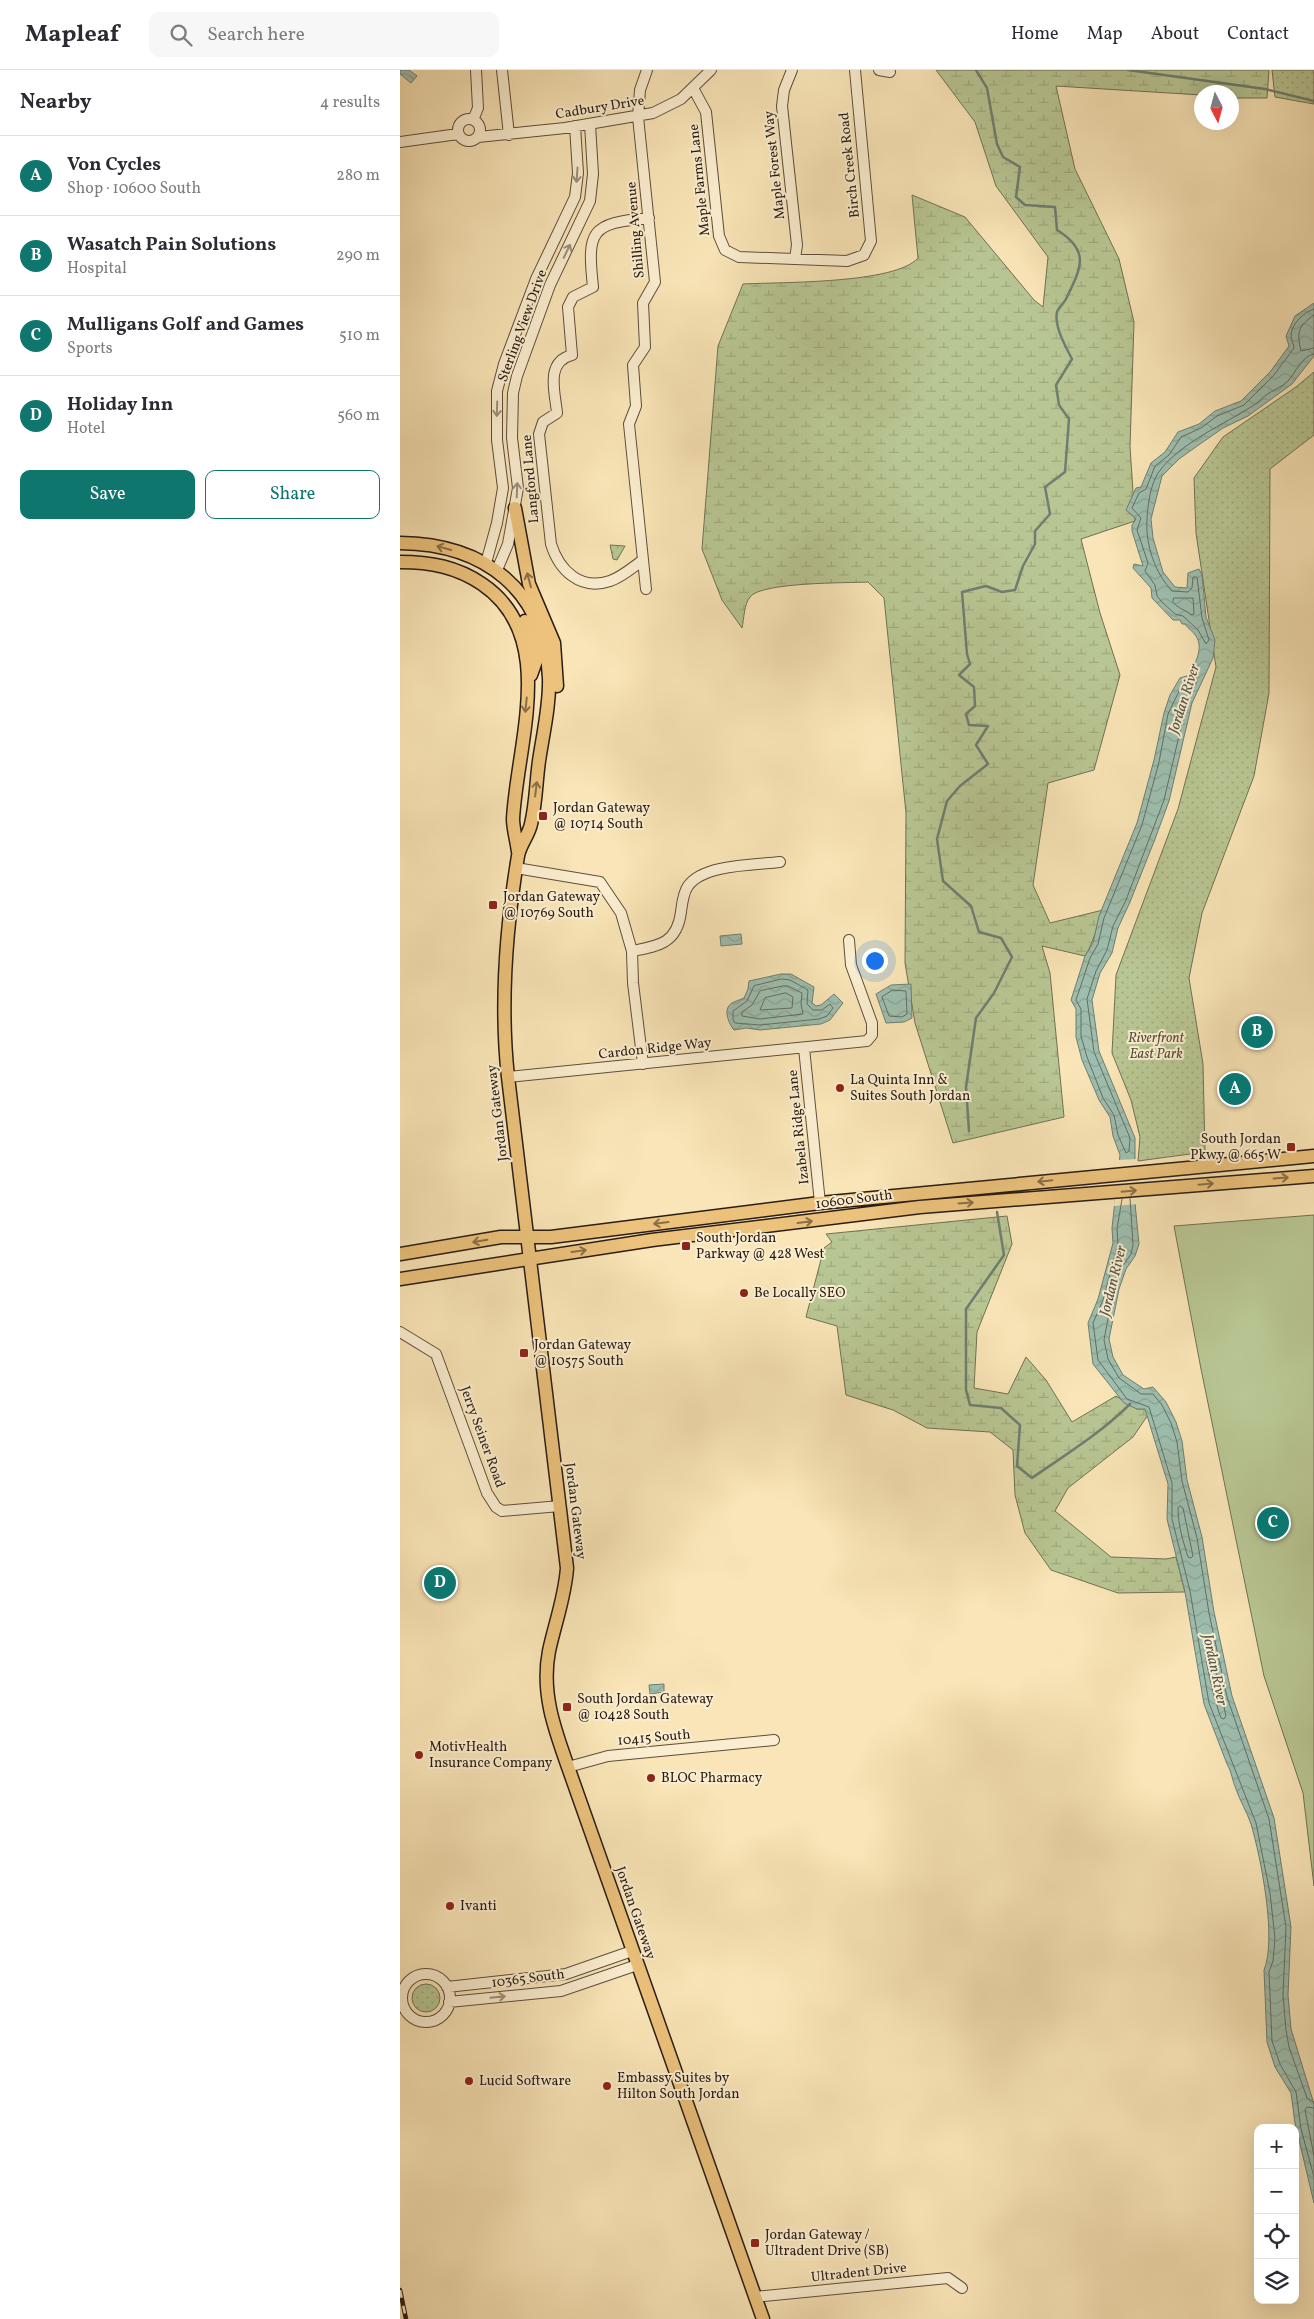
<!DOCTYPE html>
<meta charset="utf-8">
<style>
body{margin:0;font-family:Vollkorn,serif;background:#f7f7f7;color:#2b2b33}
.controls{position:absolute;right:15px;bottom:15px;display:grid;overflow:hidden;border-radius:10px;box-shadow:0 5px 20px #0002}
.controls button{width:45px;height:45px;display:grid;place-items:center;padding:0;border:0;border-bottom:1px solid #e1e1e2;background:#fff;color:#2b2b33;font:25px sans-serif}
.compass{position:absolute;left:794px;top:15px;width:45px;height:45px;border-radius:50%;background:#fff;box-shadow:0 5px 20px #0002;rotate:174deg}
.you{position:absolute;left:474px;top:890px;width:18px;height:18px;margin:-12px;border:4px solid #fff;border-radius:50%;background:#1a73e8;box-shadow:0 0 0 8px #1a73e833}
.badge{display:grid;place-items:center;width:32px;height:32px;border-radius:50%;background:#0f766e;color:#fff;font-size:16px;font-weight:700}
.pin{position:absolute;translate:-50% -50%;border:2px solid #fff;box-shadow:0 1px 5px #0006}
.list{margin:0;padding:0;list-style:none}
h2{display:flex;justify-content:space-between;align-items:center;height:65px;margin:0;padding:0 20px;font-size:21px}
h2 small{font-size:16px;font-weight:400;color:#7c7c81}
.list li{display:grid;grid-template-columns:32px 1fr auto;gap:15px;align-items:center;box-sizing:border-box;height:80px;padding:0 20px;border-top:1px solid #e1e1e2}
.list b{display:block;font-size:19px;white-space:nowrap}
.list p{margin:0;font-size:16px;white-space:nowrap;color:#7c7c81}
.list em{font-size:16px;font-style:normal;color:#7c7c81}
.actions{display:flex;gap:10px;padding:15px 20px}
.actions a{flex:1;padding:11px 0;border:1px solid #0f766e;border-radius:10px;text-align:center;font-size:18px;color:#0f766e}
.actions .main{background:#0f766e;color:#fff}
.icon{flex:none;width:28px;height:28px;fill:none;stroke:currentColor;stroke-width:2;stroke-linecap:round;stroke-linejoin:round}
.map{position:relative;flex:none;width:914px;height:2249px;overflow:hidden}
header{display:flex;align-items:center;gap:30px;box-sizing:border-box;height:70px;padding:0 25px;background:#fff;border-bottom:1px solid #e1e1e2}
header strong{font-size:24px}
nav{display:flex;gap:28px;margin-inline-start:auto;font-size:18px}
.search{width:350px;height:45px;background:#f7f7f7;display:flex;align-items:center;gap:12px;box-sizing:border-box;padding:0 18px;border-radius:10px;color:#7c7c81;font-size:19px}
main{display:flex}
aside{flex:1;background:#fff}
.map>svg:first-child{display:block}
</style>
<header>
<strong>Mapleaf</strong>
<div class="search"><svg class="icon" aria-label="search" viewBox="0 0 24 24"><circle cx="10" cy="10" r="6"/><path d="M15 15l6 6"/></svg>Search here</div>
<nav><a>Home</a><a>Map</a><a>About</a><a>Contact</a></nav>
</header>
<main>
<aside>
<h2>Nearby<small>4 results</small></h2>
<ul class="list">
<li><span class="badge">A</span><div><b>Von Cycles</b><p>Shop · 10600 South</p></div><em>280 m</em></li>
<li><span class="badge">B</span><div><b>Wasatch Pain Solutions</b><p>Hospital</p></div><em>290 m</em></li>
<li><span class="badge">C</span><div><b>Mulligans Golf and Games</b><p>Sports</p></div><em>510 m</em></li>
<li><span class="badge">D</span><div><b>Holiday Inn</b><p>Hotel</p></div><em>560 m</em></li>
</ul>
<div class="actions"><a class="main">Save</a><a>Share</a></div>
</aside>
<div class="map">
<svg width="914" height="2249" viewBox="0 0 914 2249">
<defs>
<pattern id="grass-dots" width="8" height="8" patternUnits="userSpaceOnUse" patternTransform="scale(1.25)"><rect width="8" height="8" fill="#b8c693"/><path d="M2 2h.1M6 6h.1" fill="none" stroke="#9eaa7e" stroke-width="1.8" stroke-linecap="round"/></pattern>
<pattern id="wetland-marsh" width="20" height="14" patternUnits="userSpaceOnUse" patternTransform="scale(1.25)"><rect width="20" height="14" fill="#b8c693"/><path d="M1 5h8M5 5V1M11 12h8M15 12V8" fill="none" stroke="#9eaa7e"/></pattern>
<pattern id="water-waves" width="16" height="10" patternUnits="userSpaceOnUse" patternTransform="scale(1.25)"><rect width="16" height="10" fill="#9ebfb0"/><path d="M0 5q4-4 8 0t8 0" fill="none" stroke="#88a496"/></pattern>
</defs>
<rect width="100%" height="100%" fill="#f9e5b7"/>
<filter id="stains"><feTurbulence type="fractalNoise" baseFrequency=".004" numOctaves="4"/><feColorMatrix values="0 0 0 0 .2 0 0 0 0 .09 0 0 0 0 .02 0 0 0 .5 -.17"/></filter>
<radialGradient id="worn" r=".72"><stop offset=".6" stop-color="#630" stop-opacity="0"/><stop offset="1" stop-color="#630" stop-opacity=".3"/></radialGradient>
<!-- grass -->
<path fill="url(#grass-dots)" stroke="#707154" d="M872,0h42v34l-39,-7z
M914,302v63l-44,34 -1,224 -15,83 -52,137 -13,65 14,86 2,88 -67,9 2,-24 -9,-37 -19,-47 4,-78 62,-166 38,-142 -20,-134 -2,-55 29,-41 73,-50z
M210,475l15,1 -8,14 -4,-1z
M12 1928a14 14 0 1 1 28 0a14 14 0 1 1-28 0Z"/>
<!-- wetland -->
<path fill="url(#wetland-marsh)" stroke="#707154" d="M536,0h333l-2,28h-35v-6h-30l-1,3 -145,-9 19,83 44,90 15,63 -4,125 5,74 -54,18 19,74 20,62 -26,95 -46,13 -15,102 17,38 53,-13c-6,15 -9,32 -18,46l-43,-10 8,27 14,144 -111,26 -38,-120 -10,-60 1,-150 -22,-215 -16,-16c-21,1 -107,0 -118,15 -6,7 -6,22 -8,31l-20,-28 -20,-51 16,-203 25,-62c38,-2 152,0 175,-26l-6,-63 53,22 69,83 9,7 5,-50 -52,-71 -21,-64z
M607,1146l5,28 -35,88 -3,56 34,6 18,-37 20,23 26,42 44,-26 21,13h8l3,6 -15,22 -65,51 -13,23 56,46 55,2 10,-2 9,35 -67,1 -67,-23 -26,-37 -10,-38 -2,-45 -23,-18 -63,-4 -34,-18 -47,-15 -9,-69 -31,-9 18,-69 8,-6 -6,-8z"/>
<!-- pitch -->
<path fill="#b8c693" stroke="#707154" d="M914,1145v671l-11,-93 -39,-117 -63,-307 -27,-143z"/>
<!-- water -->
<path fill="url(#water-waves)" stroke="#6f7e72" d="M0,0h9l8,6 -6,7 -11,-9z
M914,233v53l-22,28 -44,32 -25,12 -23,16 -21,15 -17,17 -11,43 2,19 10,34 12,15 12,1 1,-15 11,-4 3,6 4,42 9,23 -2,18 -21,45 -23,98 -14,38 -25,63 -12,26 -6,25 -12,20 -8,27 7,51 36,87v65l4,41 -4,12 -9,13 -7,20 -10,50 4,18 10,18 21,14 9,-2 13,15 10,20 6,19 5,39 15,57 12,75 18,84 42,122 17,109 -3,68 3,34 23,75v99l-19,-80 -4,-30 -16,-26 -8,-25 -3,-72c13,-31 -3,-112 -13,-146 -4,-12 -11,-23 -15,-35 -4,-9 -4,-16 -9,-25l-23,-60 -19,-112 -18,-73 1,-35 -23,-75h-8l-13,-6 -31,-39 -5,-41 10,-24 15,-56 -1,-15 8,-73 -7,-19 -3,-19 -11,-17 -17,-40 -6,-23v-28l-5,-9 14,-44 8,-13 6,-27 38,-93 17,-63 10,-47 6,-18 10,-17 10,-3c5,-12 14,-27 6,-39 -3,-5 -8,-7 -11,-12h-3l-2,-4h-7l-21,-22 -1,-10 -18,-20 1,-4 9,2 -11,-35v-6l4,-6 -10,-9 10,-22 5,-1 10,-24 14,-11 13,-20 21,-8 16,-13 26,-10 29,-29 19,-26 -3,-10 9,-20z
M341,864l1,10 -21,2 -1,-10z
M381,904h10l23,13 -2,16 4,3 5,-1 13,-11 9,9 -13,17 -9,4 -61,6 -14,-2 -12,2c-5,-6 -12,-21 -2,-27 3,-2 8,-3 12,-5l4,-9 1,-8z
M511,914l1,34 -8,4 -18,1 -10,-29 15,-9z
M264,1614v8l-14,2 -1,-9z"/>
<!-- pier -->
<path fill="#f9e5b7" d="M737,1089l1,45 -24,2 3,-46z"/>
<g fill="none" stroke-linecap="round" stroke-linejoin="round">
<!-- shore -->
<path stroke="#646e62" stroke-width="1" d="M914,239c-10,3 -23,15 -23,27 0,5 3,8 3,12l-20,27 -30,30 -27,11 -16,12 -20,9 -12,18 -14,11 -9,23 -7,4 -7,15 9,10 -4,12 11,33 -3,8 10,14 2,11 5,6 13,12 8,2 15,14 8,14 3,-4 -7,-22 -5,-41h-4l-1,11 -4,4 -16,-1c-15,-16 -23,-37 -25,-59 -1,-16 2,-45 11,-59 21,-30 67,-49 96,-68 4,-2 8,-7 12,-10 7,-5 16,-8 22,-14 7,-8 15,-26 26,-27
M914,245c-17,12 -17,18 -13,36l13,-3
M774,528h19l1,16 -3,1c-6,-6 -13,-6 -18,-13z
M795,608l2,3 -10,21 -23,98 -38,100 -13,26 -6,24 -11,21 -9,28 7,53 36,86 -1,13 -3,2 -8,-18 -4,-20 -11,-17 -16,-41 -6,-21v-27l-5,-9 14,-42 8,-14 6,-26 38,-93 17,-63 9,-48 15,-31z
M382,909l8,1 18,10 -1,14 6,6h9l8,-6 3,4 -6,8 -8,3 -59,6 -25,-2 -2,-3v-9l14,-10 7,-15z
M383,916h5l14,7 -1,11 2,10 -43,5 -18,-3v-4l10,-7 8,-14z
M493,920l13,1 1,23 -5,3 -13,-1 -7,-19z
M386,923l7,4 -1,11 -32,2 5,-12z
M730,1128l3,47 -2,9 -9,13 -8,20 -10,53 4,19 11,19 22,16h12l9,11 9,18 6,19 5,39 15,57 12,75 18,84 42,122 17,108 -3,68 3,35 3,17 18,51 7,4
M722,1129l-5,30 1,15 -15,56 -10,23 5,37 29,39 22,8 23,76v36l18,72 19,112 47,120 14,70 5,45 -2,23 -4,11 3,69 8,23 16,28 5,37 13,48
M780,1436l3,2 10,48 -2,2 -3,-1c-5,-16 -10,-32 -10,-49z
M806,1570l3,1 17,75 -2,3 -3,-1c-5,-13 -20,-67 -15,-78z
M914,2038l-7,-1 -2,3 9,46"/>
<!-- stream -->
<path stroke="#6f7e72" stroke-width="2.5" d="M728,0l137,19 49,12
M569,1061l-3,-44 10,-69 18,-25 18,-36 -11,-19 -22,-6 -8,-26 -28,-25 -6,-42 10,-38 13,-15 28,-22 -12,-19 12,-19 -19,-1 -3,-11 9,-8 -1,-19 -15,-12 11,-11 -3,-10 -5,-62 24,-6 16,6 13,-2 8,-24 12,-22v-13l15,-17 -5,-27 20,-15 4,-53 -10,-14 -3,-20 16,-26c-6,-12 -18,-32 -15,-47 2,-5 7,-9 9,-13 15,-31 25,-48 -9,-69l-2,-23 -30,-2 -9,-8 4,-30 -17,-10 -6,-13 -10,-56 -11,-18
M597,1142l7,43 -38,54v81l4,15 31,3 19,17 -3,41 15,12c33,-23 69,-45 98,-74"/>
<!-- minor casing -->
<g stroke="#5d4e3d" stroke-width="12">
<path id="minor" d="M102,0l7,65
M392,0l-8,20 -2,16 15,139 -2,14
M479,0l11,2
M293,18l13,24 13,124 6,14 14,7 108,4 17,-6 7,-14 -16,-171
M58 60a11 11 0 1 1 22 0a11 11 0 1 1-22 0Z
M73,50l5,-12 -2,-38
M78,67l87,-9 88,-15 28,-14 30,-29
M0,72l58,-8
M243,490c-10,7 -21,17 -33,21 -30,10 -51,-11 -59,-37l-12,-110 4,-12 14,-9c-2,-21 -12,-51 15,-58l-4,-48 5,-10 20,-10c-6,-56 -3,-64 56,-69
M86,493l11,-40 6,-35 -6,-48v-49l7,-27 32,-85 39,-82 3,-24 -3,-47
M97,500l11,-26 10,-56 -6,-50 1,-45 4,-17 33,-91 40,-84 3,-27 -3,-50
M246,519l-17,-165 7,-18 -3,-41 12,-18 -2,-44 12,-21 -17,-165 2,-27 7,-20
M116,798l84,14 21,31 11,38 1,32 10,81
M232,881c26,-5 45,-7 49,-39 1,-8 2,-19 7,-26 15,-22 67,-21 92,-24
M404,978l16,155
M108,1007l359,-36 5,-6v-12l-21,-58 -2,-25
M0,1262l36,22 51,139 9,14 6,4 58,-5
M168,1697l40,-11 166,-16
M2 1928a24 24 0 1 1 48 0a24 24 0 1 1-48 0Z
M47,1917l119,-13 66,-23
M49,1932l112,-11 76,-26
M355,2227l193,-19 14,10"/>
</g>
<!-- major casing -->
<g stroke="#291c14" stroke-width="15">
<path id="major" d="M115,438l14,76 25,59 3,43
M0,473c85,1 145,47 149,135 1,27 -6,56 -10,83 -3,21 -3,43 -8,63 -2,11 -11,20 -13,32 -12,72 -18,148 -10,221l59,491c-2,29 -12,55 -18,83 -8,41 5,77 19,116l195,552
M0,492c31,0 57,5 82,22 77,52 35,159 31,235 0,10 4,23 5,33
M125,551l12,37 -6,17
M0,1184l101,-17h50l269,-34 494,-47
M0,1209l252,-39 268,-33 394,-31"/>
</g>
<!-- minor -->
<use href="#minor" stroke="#fbeed0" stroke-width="10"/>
<!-- major -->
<use href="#major" stroke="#ecc27c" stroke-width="12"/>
<!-- rail casing -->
<g stroke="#291c14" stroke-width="4.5">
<path id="rail" d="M0,2220l6,29"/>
</g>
<!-- rail -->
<use href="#rail" stroke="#fbeed0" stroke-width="2.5" stroke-dasharray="8" stroke-linecap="butt"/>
</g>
<!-- one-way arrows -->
<defs><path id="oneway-shaft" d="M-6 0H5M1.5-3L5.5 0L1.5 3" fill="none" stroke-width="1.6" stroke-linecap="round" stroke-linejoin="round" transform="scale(1.25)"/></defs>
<g stroke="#9c907b">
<use href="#oneway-shaft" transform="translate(177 105) rotate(94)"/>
<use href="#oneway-shaft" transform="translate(167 181) rotate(-64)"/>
<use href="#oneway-shaft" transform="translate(97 339) rotate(92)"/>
<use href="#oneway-shaft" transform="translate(117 420) rotate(-88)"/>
<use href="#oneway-shaft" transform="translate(98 1927) rotate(-6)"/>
</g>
<g stroke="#8a6f48">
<use href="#oneway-shaft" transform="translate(44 478) rotate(-165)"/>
<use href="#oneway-shaft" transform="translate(129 510) rotate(-105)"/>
<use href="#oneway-shaft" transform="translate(126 635) rotate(96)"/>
<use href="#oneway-shaft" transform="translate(136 719) rotate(-83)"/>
<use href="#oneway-shaft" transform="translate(881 1108) rotate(-4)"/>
<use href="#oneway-shaft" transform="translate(645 1111) rotate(174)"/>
<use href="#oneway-shaft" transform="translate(806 1114) rotate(-5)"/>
<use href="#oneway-shaft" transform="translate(729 1121) rotate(-5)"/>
<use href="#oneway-shaft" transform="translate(566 1133) rotate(-4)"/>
<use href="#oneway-shaft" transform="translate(405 1152) rotate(-7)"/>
<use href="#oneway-shaft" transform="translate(261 1153) rotate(173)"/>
<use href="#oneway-shaft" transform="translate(80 1171) rotate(171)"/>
<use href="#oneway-shaft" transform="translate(179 1181) rotate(-8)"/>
</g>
<!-- markers -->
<g fill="#8f2418" stroke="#fbeed0" stroke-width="2">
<rect x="138" y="741" width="10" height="10" rx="2.5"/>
<rect x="88" y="830" width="10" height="10" rx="2.5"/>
<circle cx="440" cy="1018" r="5"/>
<rect x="886" y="1072" width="10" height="10" rx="2.5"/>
<rect x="281" y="1171" width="10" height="10" rx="2.5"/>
<circle cx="344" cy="1223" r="5"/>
<rect x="119" y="1278" width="10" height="10" rx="2.5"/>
<rect x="162" y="1632" width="10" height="10" rx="2.5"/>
<circle cx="19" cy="1685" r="5"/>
<circle cx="251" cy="1708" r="5"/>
<circle cx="50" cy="1836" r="5"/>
<circle cx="69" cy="2011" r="5"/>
<circle cx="207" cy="2016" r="5"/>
<rect x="350" y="2168" width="10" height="10" rx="2.5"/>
</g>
<g text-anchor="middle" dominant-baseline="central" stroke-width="4" stroke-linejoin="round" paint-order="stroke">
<!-- street labels -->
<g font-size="14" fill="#291c14" stroke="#fbeed0">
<text transform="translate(200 38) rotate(-9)">Cadbury Drive</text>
<text transform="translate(375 95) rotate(-96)">Maple Forest Way</text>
<text transform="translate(450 95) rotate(-96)">Birch Creek Road</text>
<text transform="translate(300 110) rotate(-96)">Maple Farms Lane</text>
<text transform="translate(236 160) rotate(-95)">Shilling Avenue</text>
<text transform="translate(123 256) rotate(-70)">Sterling View Drive</text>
<text transform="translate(131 409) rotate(-95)">Langford Lane</text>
<text transform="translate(255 979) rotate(-6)">Cardon Ridge Way</text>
<text transform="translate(98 1043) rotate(-97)">Jordan Gateway</text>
<text transform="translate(399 1057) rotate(-96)">Izabela Ridge Lane</text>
<text transform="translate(454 1130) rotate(-7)">10600 South</text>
<text transform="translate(82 1367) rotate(70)">Jerry Seiner Road</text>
<text transform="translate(175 1441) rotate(83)">Jordan Gateway</text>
<text transform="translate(254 1668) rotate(-5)">10415 South</text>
<text transform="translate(235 1843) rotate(71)">Jordan Gateway</text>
<text transform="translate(128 1909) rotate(-7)">10365 South</text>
<text transform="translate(459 2203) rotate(-6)">Ultradent Drive</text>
</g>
<!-- poi labels -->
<g font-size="14" fill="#291c14" stroke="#fbeed0" text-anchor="start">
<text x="153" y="738">Jordan Gateway<tspan x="153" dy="16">@ 10714 South</tspan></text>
<text x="103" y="827">Jordan Gateway<tspan x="103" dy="16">@ 10769 South</tspan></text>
<text x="450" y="1010">La Quinta Inn &amp;<tspan x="450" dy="16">Suites South Jordan</tspan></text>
<text x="881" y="1069" text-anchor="end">South Jordan<tspan x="881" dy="16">Pkwy @ 665 W</tspan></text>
<text x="296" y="1168">South Jordan<tspan x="296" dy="16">Parkway @ 428 West</tspan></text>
<text x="354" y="1223">Be Locally SEO</text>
<text x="134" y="1275">Jordan Gateway<tspan x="134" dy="16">@ 10575 South</tspan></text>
<text x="177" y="1629">South Jordan Gateway<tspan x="177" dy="16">@ 10428 South</tspan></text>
<text x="29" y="1677">MotivHealth<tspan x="29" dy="16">Insurance Company</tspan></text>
<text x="261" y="1708">BLOC Pharmacy</text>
<text x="60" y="1836">Ivanti</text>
<text x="217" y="2008">Embassy Suites by<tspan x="217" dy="16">Hilton South Jordan</tspan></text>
<text x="79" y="2011">Lucid Software</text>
<text x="365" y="2165">Jordan Gateway /<tspan x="365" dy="16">Ultradent Drive (SB)</tspan></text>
</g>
<!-- park labels -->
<g font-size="14" font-style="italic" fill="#544f3a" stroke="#fbeed0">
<text x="756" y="968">Riverfront<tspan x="756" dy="16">East Park</tspan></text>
</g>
<!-- water labels -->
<g font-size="15" font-style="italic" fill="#52554b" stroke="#fbeed0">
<text transform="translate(785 629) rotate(-72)">Jordan River</text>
<text transform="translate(714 1211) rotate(-76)">Jordan River</text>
<text transform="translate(814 1600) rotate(78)">Jordan River</text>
</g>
</g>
<rect width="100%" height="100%" filter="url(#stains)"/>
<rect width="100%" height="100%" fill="url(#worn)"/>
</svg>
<div class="controls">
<button>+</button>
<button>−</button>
<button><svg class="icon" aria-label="locate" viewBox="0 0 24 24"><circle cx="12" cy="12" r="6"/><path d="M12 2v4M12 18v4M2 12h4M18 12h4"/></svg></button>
<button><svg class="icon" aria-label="layers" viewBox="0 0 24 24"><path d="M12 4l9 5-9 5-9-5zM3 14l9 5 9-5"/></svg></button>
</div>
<svg class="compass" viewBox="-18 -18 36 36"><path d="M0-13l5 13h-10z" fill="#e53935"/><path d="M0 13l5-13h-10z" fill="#7c7c81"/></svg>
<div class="you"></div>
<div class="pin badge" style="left:835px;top:1019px">A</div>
<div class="pin badge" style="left:857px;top:962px">B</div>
<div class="pin badge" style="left:873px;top:1453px">C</div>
<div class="pin badge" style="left:40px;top:1513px">D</div>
</div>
</main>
